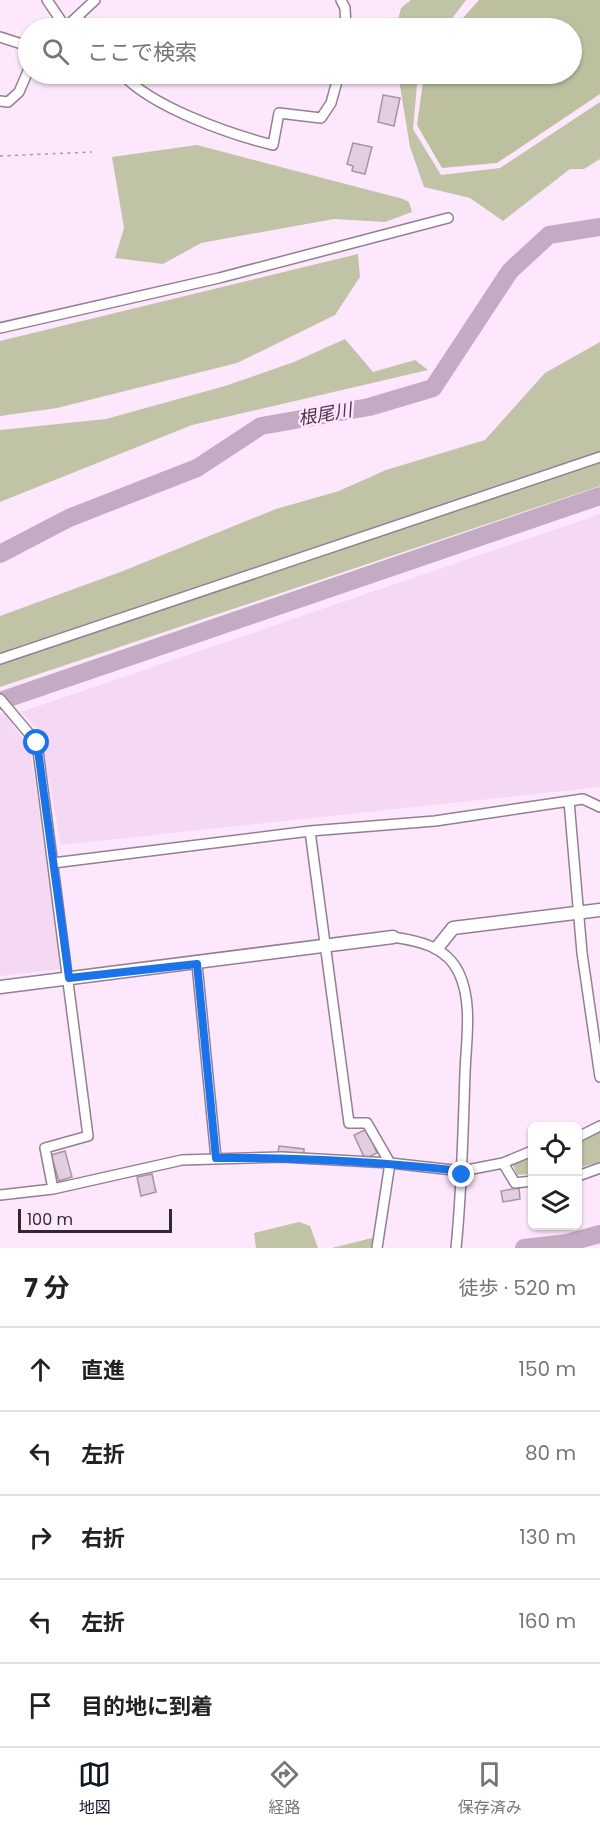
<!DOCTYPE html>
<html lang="ja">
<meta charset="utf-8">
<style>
body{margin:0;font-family:Poppins,"Noto Sans JP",sans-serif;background:#f6f6f6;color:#222}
.controls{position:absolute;right:18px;bottom:18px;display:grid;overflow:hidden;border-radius:9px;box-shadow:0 2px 4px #0004}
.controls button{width:54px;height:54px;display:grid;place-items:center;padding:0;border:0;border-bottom:2px solid #e0e0e0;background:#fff;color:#222;font:30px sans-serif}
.scale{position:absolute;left:18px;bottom:15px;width:154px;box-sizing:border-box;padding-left:6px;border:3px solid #30272f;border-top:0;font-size:16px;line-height:21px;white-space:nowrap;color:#30272f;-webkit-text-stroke:4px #fde7fc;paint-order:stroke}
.stop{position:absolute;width:18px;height:18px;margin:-14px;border:4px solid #1a73e8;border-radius:50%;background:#fff}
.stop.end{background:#1a73e8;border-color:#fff;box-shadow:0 2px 6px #0008}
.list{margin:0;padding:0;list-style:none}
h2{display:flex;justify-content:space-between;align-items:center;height:78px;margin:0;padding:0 24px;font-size:26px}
h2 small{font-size:20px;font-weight:400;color:#767676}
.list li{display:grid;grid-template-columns:39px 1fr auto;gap:18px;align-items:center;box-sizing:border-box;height:84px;padding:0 24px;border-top:2px solid #e0e0e0}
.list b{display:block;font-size:22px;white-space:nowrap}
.list em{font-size:20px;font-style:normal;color:#767676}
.icon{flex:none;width:33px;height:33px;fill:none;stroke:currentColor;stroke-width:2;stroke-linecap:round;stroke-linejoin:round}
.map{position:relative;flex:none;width:600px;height:1248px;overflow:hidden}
.search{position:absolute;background:#fff;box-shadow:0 2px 4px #0004;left:18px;right:18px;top:18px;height:66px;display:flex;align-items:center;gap:15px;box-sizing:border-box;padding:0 21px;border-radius:33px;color:#767676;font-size:22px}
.sheet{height:498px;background:#fff}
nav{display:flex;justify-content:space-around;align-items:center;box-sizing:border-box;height:84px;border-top:2px solid #e0e0e0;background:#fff;font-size:16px;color:#767676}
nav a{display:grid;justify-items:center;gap:3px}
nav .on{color:#111827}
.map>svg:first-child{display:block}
</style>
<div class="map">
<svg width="600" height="1248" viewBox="0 0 600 1248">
<rect width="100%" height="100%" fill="#fde7fc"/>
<!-- built -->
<path fill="#f5d9f4" d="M600,514v273l-539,58 -21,-114 -19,-19z
M4,713l26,35 32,221 -62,7v-262z"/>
<!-- green -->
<path fill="#c0c3a5" d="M411,0h55l-21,28h-49l5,-20z
M398,74h20l-5,55 28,46 59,-7 100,-66v57l-16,10h-14l-67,52 -33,-23 -46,-11 -14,-40z
M197,145l206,54 6,3 3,10 -27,10 -51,-3 -133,24 -38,21 -48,-6 9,-30 -12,-71z
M358,254l2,23 -25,38 -98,48 -180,45 -57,8v-75z
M345,339l28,33 42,-12 13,10 -236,55 -192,77v-72l106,-11 119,-33 69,-24z
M600,342v144l-600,201v-71l123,-45 153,-62 63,-18 47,-21 99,-30 60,-67z
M600,1129v33l-22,6v-29z
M532,1155v19l-15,1 -5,-13z
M299,1222l11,4 8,22h-62l-2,-15z
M372,1238v10h-40z"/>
<!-- forest -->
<path fill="#bdc09f" d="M479,0h121v94l-103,69 -55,5 -25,-43 7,-51h148v-46h-118z"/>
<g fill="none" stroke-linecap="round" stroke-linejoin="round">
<!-- river -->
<path stroke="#c4aac3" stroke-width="18" d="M0,554l69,-36 128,-50 64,-42 108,-19 64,-19 77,-117 39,-36 51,-8
M0,701l600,-205
M524,1248l43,-5 33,-9"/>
</g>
<!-- building -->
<path fill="#e3cde1" stroke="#a793a6" stroke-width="1.5" d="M356,20l20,3 -1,5h-20z
M383,95l17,3 -6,28 -16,-4z
M353,143l19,4 -7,27 -13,-3 1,-5 -6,-2z
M367,1129l10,24 -12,6 -11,-24z
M279,1146l25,3v7l-26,-3z
M65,1151l7,26 -13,4 -8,-26z
M152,1174l4,18 -15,4 -4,-19z
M519,1188l1,11 -17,3 -2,-11z"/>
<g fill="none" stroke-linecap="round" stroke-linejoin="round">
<!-- street casing -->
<g stroke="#937f92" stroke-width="12">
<path id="street" d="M47,0l19,28
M341,0l4,8 1,20
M78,18l9,10
M65,28l30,-28
M0,37l28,9
M122,74c30,33 107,60 151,71l6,-32 42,5 10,-15 8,-29
M0,101l8,1 11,-10 9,-21
M0,328l219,-50 229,-60
M0,659l600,-202
M0,699l37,44 51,393 -43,12 8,41
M569,801l13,152 18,124
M310,831l39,292h18l23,40 -13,85
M53,863l257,-32 125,-10 148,-22 17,8
M393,937c26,4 53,9 66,36 14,30 7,68 6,100 -2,59 -3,117 -9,175
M197,964l19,194
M578,1137l22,-11
M503,1163l29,-12
M578,1176l22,-8
M0,1195l53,-6 129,-29 100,-3 108,6 72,8 41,-8 12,20 17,-2"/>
</g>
<!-- secondary casing -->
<g stroke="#937f92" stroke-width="15">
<path id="secondary" d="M437,948l16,-20 147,-18
M0,987l393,-50"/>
</g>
<!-- path -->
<path stroke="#a695a5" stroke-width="1.5" stroke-dasharray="3 4.5" stroke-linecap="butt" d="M0,156l92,-4"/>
<!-- street -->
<use href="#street" stroke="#fff" stroke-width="9"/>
<!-- secondary -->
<use href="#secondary" stroke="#fff" stroke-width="12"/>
</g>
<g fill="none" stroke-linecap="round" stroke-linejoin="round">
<!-- route -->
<path stroke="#1a73e8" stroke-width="8" d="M37,743l32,235 128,-14 19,194c82,-1 164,4 246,13v4"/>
</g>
<g text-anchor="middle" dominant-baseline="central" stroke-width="5" stroke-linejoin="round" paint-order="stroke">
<!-- water labels -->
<g font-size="18" font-style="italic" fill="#522e51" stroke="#fde7fc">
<text transform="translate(325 414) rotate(-10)">根尾川</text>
</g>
</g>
</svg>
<div class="controls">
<button><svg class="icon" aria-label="locate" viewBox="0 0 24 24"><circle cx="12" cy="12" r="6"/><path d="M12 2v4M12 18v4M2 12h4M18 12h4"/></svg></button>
<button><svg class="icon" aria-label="layers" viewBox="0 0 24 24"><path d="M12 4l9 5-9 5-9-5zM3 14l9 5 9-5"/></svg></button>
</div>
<div class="scale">100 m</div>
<div class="stop" style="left:37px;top:743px"></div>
<div class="stop end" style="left:462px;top:1175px"></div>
<div class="search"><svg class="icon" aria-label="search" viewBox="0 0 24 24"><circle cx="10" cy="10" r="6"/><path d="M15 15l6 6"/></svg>ここで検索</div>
</div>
<section class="sheet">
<h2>7 分<small>徒歩 · 520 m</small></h2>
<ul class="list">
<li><svg class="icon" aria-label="ahead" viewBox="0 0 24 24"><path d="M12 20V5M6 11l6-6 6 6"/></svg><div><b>直進</b></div><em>150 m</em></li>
<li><svg class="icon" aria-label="left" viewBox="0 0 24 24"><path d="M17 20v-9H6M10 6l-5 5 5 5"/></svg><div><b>左折</b></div><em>80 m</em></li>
<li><svg class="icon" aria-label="right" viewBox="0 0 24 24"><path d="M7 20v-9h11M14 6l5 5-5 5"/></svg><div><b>右折</b></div><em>130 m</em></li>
<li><svg class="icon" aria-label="left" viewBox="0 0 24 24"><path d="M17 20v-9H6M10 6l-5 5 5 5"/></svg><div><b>左折</b></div><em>160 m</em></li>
<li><svg class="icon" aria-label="arrive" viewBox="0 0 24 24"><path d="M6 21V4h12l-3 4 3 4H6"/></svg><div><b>目的地に到着</b></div></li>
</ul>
</section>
<nav>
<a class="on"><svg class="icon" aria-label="map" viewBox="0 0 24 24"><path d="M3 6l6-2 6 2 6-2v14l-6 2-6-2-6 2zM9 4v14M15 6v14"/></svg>地図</a>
<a><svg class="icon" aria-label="directions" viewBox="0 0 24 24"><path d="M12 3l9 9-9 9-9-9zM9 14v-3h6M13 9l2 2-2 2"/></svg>経路</a>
<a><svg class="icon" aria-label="saved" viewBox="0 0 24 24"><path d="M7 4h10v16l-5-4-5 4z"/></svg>保存済み</a>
</nav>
